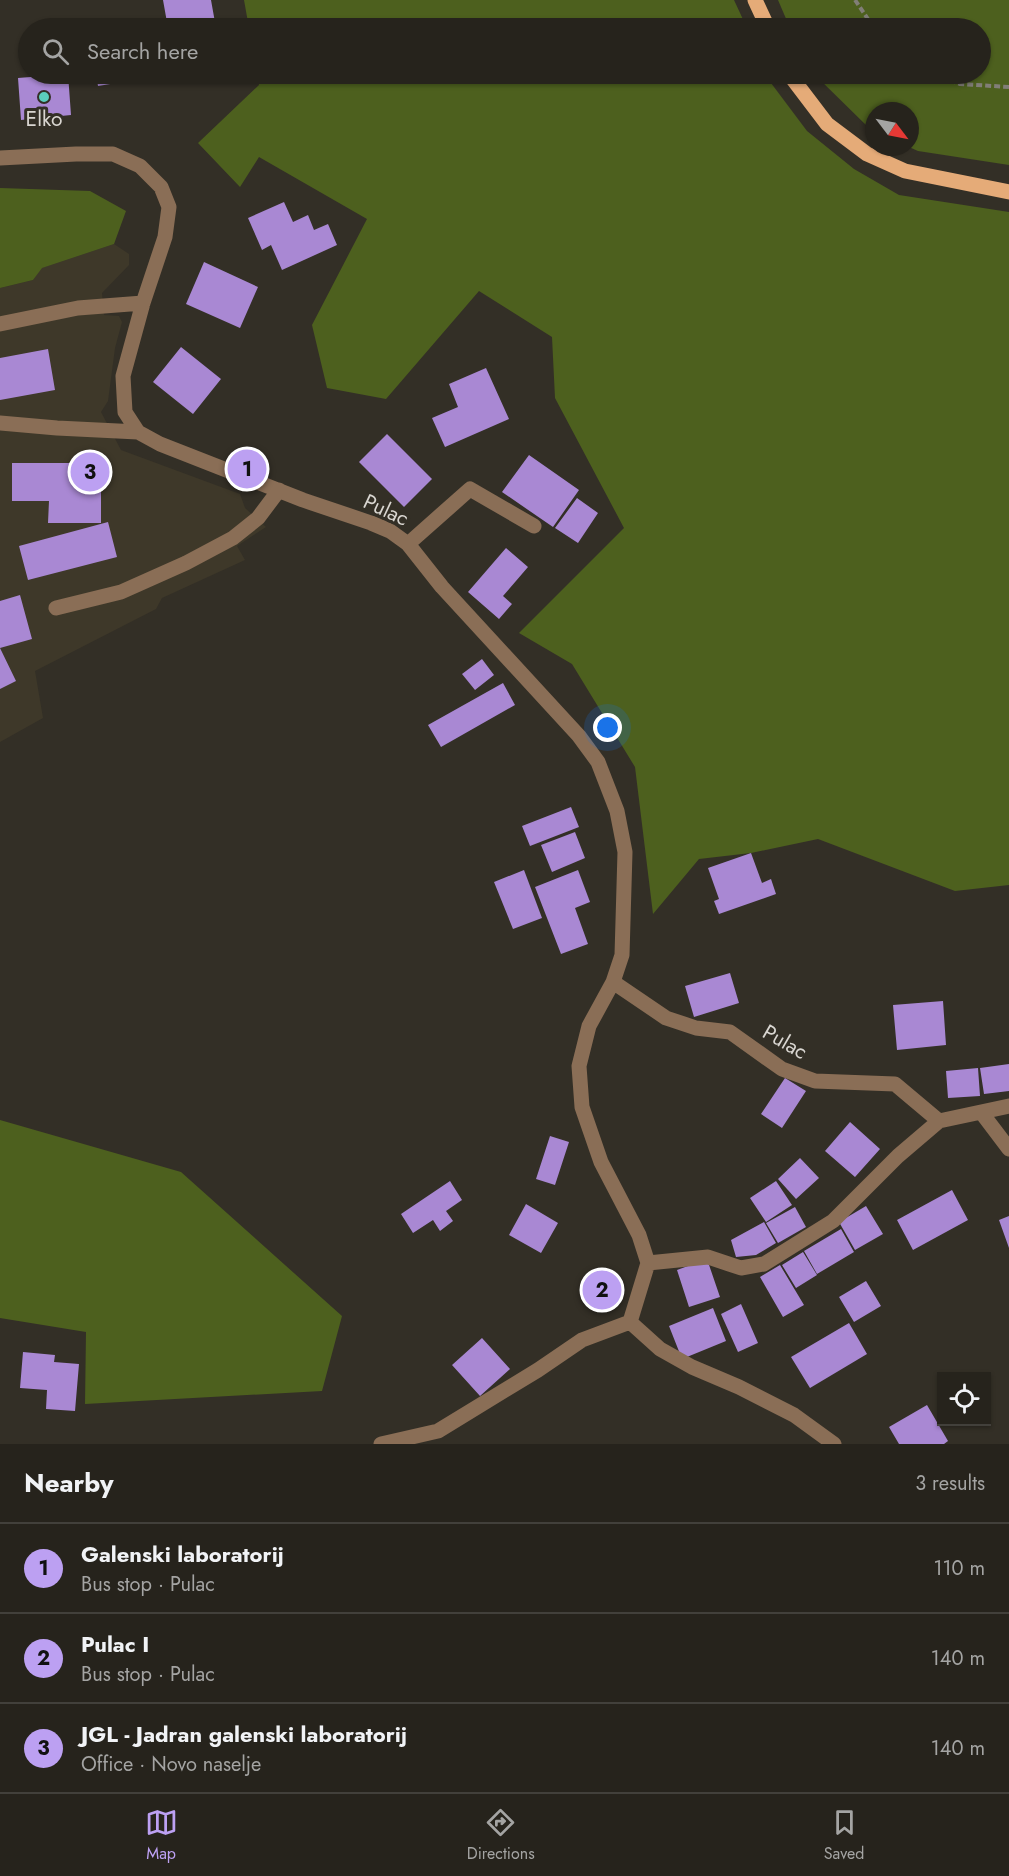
<!DOCTYPE html>
<meta charset="utf-8">
<style>
body{margin:0;font-family:Jost,sans-serif;background:#322f29;color:#f1f3f6}
.controls{position:absolute;right:18px;bottom:18px;display:grid;overflow:hidden;border-radius:0px;box-shadow:0 2px 4px #0004}
.controls button{width:54px;height:54px;display:grid;place-items:center;padding:0;border:0;border-bottom:2px solid #42403b;background:#26231c;color:#f1f3f6;font:30px sans-serif}
.compass{position:absolute;left:865px;top:102px;width:54px;height:54px;border-radius:50%;background:#26231c;box-shadow:0 2px 4px #0004;rotate:122deg}
.you{position:absolute;left:608px;top:728px;width:21px;height:21px;margin:-15px;border:4px solid #fff;border-radius:50%;background:#1a73e8;box-shadow:0 0 0 9px #1a73e833}
.badge{display:grid;place-items:center;width:39px;height:39px;border-radius:50%;background:#bca0f2;color:#111;font-size:20px;font-weight:700}
.pin{position:absolute;translate:-50% -50%;border:3px solid #fff;box-shadow:0 2px 6px #0006}
.list{margin:0;padding:0;list-style:none}
h2{display:flex;justify-content:space-between;align-items:center;height:78px;margin:0;padding:0 24px;font-size:26px}
h2 small{font-size:20px;font-weight:400;color:#a4a4a3}
.list li{display:grid;grid-template-columns:39px 1fr auto;gap:18px;align-items:center;box-sizing:border-box;height:90px;padding:0 24px;border-top:2px solid #42403b}
.list b{display:block;font-size:22px;white-space:nowrap}
.list p{margin:0;font-size:20px;white-space:nowrap;color:#a4a4a3}
.list em{font-size:20px;font-style:normal;color:#a4a4a3}
.icon{flex:none;width:33px;height:33px;fill:none;stroke:currentColor;stroke-width:2;stroke-linecap:round;stroke-linejoin:round}
.map{position:relative;flex:none;width:1009px;height:1444px;overflow:hidden}
.search{position:absolute;background:#26231c;box-shadow:0 2px 4px #0004;left:18px;right:18px;top:18px;height:66px;display:flex;align-items:center;gap:15px;box-sizing:border-box;padding:0 21px;border-radius:33px;color:#a4a4a3;font-size:22px}
.sheet{height:348px;background:#26231c}
nav{display:flex;justify-content:space-around;align-items:center;box-sizing:border-box;height:84px;border-top:2px solid #42403b;background:#26231c;font-size:16px;color:#a4a4a3}
nav a{display:grid;justify-items:center;gap:3px}
nav .on{color:#bca0f2}
.map>svg:first-child{display:block}
</style>
<div class="map">
<svg width="1009" height="1444" viewBox="0 0 1009 1444">
<rect width="100%" height="100%" fill="#332f26"/>
<!-- built -->
<path fill="#3e3829" d="M114,244l15,10v11l-27,28 2,22 15,1 3,6 -7,26 -7,53 -7,11 20,38 119,44 5,14 21,19 -29,19 8,14 -83,38 -6,11 -121,62 8,47 -43,24v-454l33,-8 8,-12z"/>
<!-- green -->
<path fill="#4d601e" d="M244,0h490l13,28h-498z
M778,0h231v165l-91,-14 -9,-4 1,-36h-36v18l-6,-2 -54,-53h166v-46h-190z
M257,74h510l4,9 36,48 47,38 45,26 110,17v673l-54,6 -137,-52 -67,14 -52,6 -46,55 -18,-147 -63,-103 -53,-31 105,-105 -69,-130 -3,-61 -73,-46 -93,108 -59,-11 -15,-63 55,-106 -108,-62 -19,30 -42,-44 61,-58z
M0,188l90,3 36,20 -12,33 -72,24 -9,12 -33,8z
M0,1120l181,52 161,144 -20,75 -237,13 1,-72 -86,-14z"/>
<!-- building -->
<path fill="#a988d3" d="M163,0h48l5,28h-48z
M68,74l3,41 -50,5 -3,-42z
M96,74h63v2l-61,10z
M284,202l9,20 15,-7 6,15 14,-6 9,21 -55,25 -11,-25 -9,5 -14,-32z
M204,262l54,25 -18,41 -54,-24z
M181,347l40,32 -28,35 -40,-32z
M48,349l7,41 -55,10v-42z
M486,368l23,51 -64,28 -13,-29 26,-11 -9,-23z
M387,434l45,45 -28,28 -45,-45z
M529,455l50,35 -26,37 -51,-35z
M12,463h89v60h-53l1,-22h-37z
M577,498l21,15 -20,30 -23,-15z
M108,522l9,35 -89,23 -9,-34z
M506,548l22,19 -25,29 9,8 -13,15 -31,-27z
M20,595l12,44 -32,9 16,33 -16,8v-88z
M482,659l12,16 -19,15 -13,-16z
M503,683l12,22 -74,42 -13,-22z
M571,807l8,20 -49,19 -8,-20z
M575,832l10,26 -33,14 -11,-27z
M751,853l11,30 9,-4 5,15 -57,20 -5,-13 5,-2 -11,-31z
M524,870l18,48 -29,11 -19,-47z
M578,870l12,32 -15,6 13,36 -27,10 -26,-67z
M730,973l9,30 -45,14 -9,-31z
M943,1001l3,44 -49,5 -4,-45z
M1009,1064v27l-25,3 -4,-26z
M978,1068l2,28 -32,2 -2,-27z
M785,1078l21,13 -24,37 -21,-14z
M850,1122l30,27 -25,28 -30,-26z
M550,1136l19,6 -14,43 -19,-6z
M800,1158l19,20 -23,21 -18,-20z
M450,1181l12,19 -16,11 7,10 -13,10 -7,-11 -20,13 -12,-19z
M776,1181l16,24 -26,17 -16,-24z
M952,1190l16,30 -55,30 -16,-30z
M526,1204l32,19 -17,30 -32,-18z
M866,1206l17,28 -28,16 -16,-28z
M795,1207l11,20 -28,16 -12,-20z
M1009,1216v32l-10,-28z
M764,1222l12,21 -20,12 -20,2 -5,-17z
M841,1229l13,23 -37,22 -13,-23z
M803,1252l14,23 -21,13 -14,-23z
M707,1259l13,38 -31,10 -12,-37z
M780,1265l24,40 -21,12 -23,-40z
M866,1281l15,25 -27,16 -15,-25z
M592,1284l10,17 -8,4 -10,-17z
M741,1304l17,39 -20,9 -17,-38z
M713,1308l13,33 -44,18 -13,-33z
M849,1323l18,31 -57,34 -19,-31z
M482,1338l28,31 -30,27 -28,-31z
M23,1352l32,3 -1,7 25,2 -4,47 -29,-2 1,-19 -27,-2z
M927,1405l21,36 -4,3h-45l-10,-17z"/>
<g fill="none" stroke-linecap="round" stroke-linejoin="round">
<!-- path -->
<path stroke="#817e77" stroke-width="4" stroke-dasharray="6 3" stroke-linecap="butt" d="M855,0l19,28
M933,74l27,10 49,3"/>
<!-- minor -->
<path stroke="#8a6e56" stroke-width="15" d="M0,158l76,-4h37l27,12 21,21 8,20 -4,30 -22,66 -20,73 2,36 13,20 22,12 143,56 68,23 19,8 18,13 34,43 137,149 19,26 19,49 8,41 -3,103 -9,27 -24,44 -10,40 3,41 19,55 38,73 9,28 -18,59
M0,324l78,-16 65,-5
M0,423l57,5 81,4
M408,544l62,-55 64,37
M56,608l65,-16 65,-29 47,-25 25,-20 21,-28
M613,982l53,36 30,10 34,4 52,37 33,12 80,3 44,37 70,-15
M981,1112l28,37
M648,1263l60,-6 33,11 23,-4 69,-43 65,-65 41,-35
M630,1322l30,27 32,18 47,20 55,28 40,29
M381,1444l57,-13 100,-61 44,-30 48,-18"/>
<!-- major -->
<path stroke="#e5ab78" stroke-width="15" d="M755,0l13,28
M789,74l38,50 40,30 38,17 104,21"/>
</g>
<!-- markers -->
<circle fill="#5bcebc" stroke="#332f26" stroke-width="2" cx="44" cy="97" r="6"/>
<g text-anchor="middle" dominant-baseline="central" stroke-width="6" stroke-linejoin="round" paint-order="stroke">
<!-- poi labels -->
<g font-size="21" fill="#d9d6d1" stroke="#332f26">
<text x="44" y="119">Elko</text>
</g>
<!-- street labels -->
<g font-size="21" fill="#d9d6d1" stroke="#332f26">
<text transform="translate(386 510) rotate(25)">Pulac</text>
<text transform="translate(785 1042) rotate(30)">Pulac</text>
</g>
</g>
</svg>
<div class="controls">
<button><svg class="icon" aria-label="locate" viewBox="0 0 24 24"><circle cx="12" cy="12" r="6"/><path d="M12 2v4M12 18v4M2 12h4M18 12h4"/></svg></button>
</div>
<svg class="compass" viewBox="-18 -18 36 36"><path d="M0-13l5 13h-10z" fill="#e53935"/><path d="M0 13l5-13h-10z" fill="#a4a4a3"/></svg>
<div class="you"></div>
<div class="pin badge" style="left:247px;top:469px">1</div>
<div class="pin badge" style="left:602px;top:1290px">2</div>
<div class="pin badge" style="left:90px;top:472px">3</div>
<div class="search"><svg class="icon" aria-label="search" viewBox="0 0 24 24"><circle cx="10" cy="10" r="6"/><path d="M15 15l6 6"/></svg>Search here</div>
</div>
<section class="sheet">
<h2>Nearby<small>3 results</small></h2>
<ul class="list">
<li><span class="badge">1</span><div><b>Galenski laboratorij</b><p>Bus stop · Pulac</p></div><em>110 m</em></li>
<li><span class="badge">2</span><div><b>Pulac I</b><p>Bus stop · Pulac</p></div><em>140 m</em></li>
<li><span class="badge">3</span><div><b>JGL - Jadran galenski laboratorij</b><p>Office · Novo naselje</p></div><em>140 m</em></li>
</ul>
</section>
<nav>
<a class="on"><svg class="icon" aria-label="map" viewBox="0 0 24 24"><path d="M3 6l6-2 6 2 6-2v14l-6 2-6-2-6 2zM9 4v14M15 6v14"/></svg>Map</a>
<a><svg class="icon" aria-label="directions" viewBox="0 0 24 24"><path d="M12 3l9 9-9 9-9-9zM9 14v-3h6M13 9l2 2-2 2"/></svg>Directions</a>
<a><svg class="icon" aria-label="saved" viewBox="0 0 24 24"><path d="M7 4h10v16l-5-4-5 4z"/></svg>Saved</a>
</nav>
